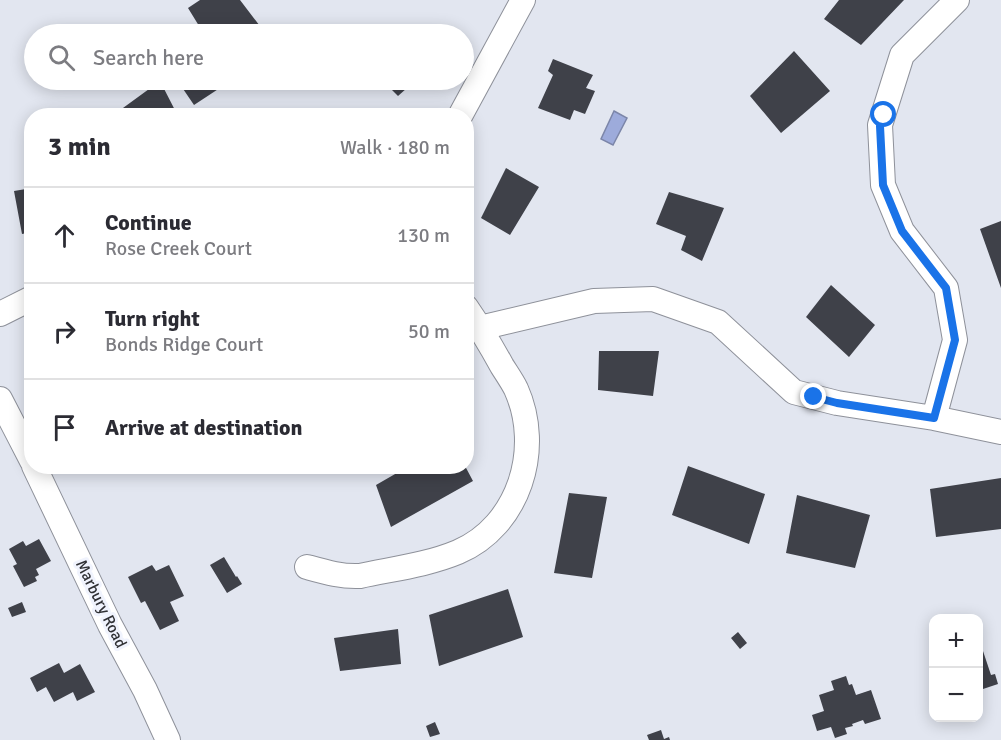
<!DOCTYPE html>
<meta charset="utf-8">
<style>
body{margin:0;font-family:Signika,sans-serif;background:#f7f7f7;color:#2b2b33}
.controls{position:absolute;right:18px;bottom:18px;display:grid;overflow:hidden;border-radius:12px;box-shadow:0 3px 15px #0003}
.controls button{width:54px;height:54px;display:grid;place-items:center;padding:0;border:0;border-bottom:2px solid #e1e1e2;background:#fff;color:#2b2b33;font:30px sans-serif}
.stop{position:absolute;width:18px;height:18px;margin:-14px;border:4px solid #1a73e8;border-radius:50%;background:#fff}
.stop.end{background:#1a73e8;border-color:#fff;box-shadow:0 2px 6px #0008}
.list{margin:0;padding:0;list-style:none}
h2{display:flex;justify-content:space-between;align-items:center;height:78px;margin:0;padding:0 24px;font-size:26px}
h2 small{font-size:20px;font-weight:400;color:#7c7c81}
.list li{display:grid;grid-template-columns:39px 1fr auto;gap:18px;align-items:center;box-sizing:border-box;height:96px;padding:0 24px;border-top:2px solid #e1e1e2}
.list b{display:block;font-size:22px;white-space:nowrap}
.list p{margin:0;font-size:20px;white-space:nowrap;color:#7c7c81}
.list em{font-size:20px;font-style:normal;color:#7c7c81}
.icon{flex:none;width:33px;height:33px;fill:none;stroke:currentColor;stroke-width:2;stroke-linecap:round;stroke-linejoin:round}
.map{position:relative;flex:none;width:1001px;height:740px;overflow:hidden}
.search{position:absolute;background:#fff;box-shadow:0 3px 15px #0003;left:24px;top:24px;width:450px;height:66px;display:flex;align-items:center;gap:15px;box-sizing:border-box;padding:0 21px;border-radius:33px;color:#7c7c81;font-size:22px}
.panel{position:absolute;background:#fff;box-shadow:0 3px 15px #0003;left:24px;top:108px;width:450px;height:366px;border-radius:24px}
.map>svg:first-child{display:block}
</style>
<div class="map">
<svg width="1001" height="740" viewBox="0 0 1001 740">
<rect width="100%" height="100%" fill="#e2e6f0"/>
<!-- water -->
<path fill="#9dabdb" stroke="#7c86a9" stroke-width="1.5" d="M614,111l13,7 -14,27 -12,-6z"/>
<!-- building -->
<path fill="#3f4149" d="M200,0h40l26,34h-62l-16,-26z
M839,0h65l-43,45 -37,-26z
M794,51l36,40 -49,42 -31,-37z
M553,59l40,16 -7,13 9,3 -10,23 -11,-4 -4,10 -32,-12 15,-33 -5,-4z
M177,80h55l-38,25z
M382,80h34l-18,16z
M160,81l18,35h-66z
M506,168l33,19 -29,48 -29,-17z
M32,188v44l-10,2 -8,-43z
M669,192l55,16 -22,53 -21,-11 5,-14 -30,-12z
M1001,221v67l-21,-59z
M831,285l44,40 -26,32 -43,-40z
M599,351h60l-6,45 -55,-6z
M409,466h56l8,15 -82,46 -15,-42z
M688,466l77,28 -16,50 -77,-29z
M1001,478v51l-65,8 -6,-48z
M569,493l38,4 -15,81 -38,-5z
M797,495l73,20 -15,53 -69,-15z
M39,539l12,22 -15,8 3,6 -4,2 2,4 -13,6 -11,-21 4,-2 -8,-15 14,-8 3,5z
M224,557l12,20 1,-1 5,8 -15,9 -17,-28z
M152,565l4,6 13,-6 15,31 -14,6 9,19 -19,9 -15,-29 -4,2 -13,-26z
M508,589l15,48 -84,29 -10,-51z
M22,602l4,10 -14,5 -4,-9z
M398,629l3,35 -61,7 -6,-33z
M738,632l9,11 -7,6 -9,-11z
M982,648l9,27 4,-1 3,10 -18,6 -2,-4v-37z
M59,663l5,10 16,-9 15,28 -18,9 -4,-9 -19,10 -8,-15 -9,5 -7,-14z
M846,676l3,9 3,-1 4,11 15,-5 10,29 -16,5 -2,-4 -11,4 1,2 -8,2 2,6 -12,4 -4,-11 -14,4 -5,-16 12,-4 -5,-16 15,-5 -3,-9z
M435,722l5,12 -10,3 -4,-11z
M661,730l3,9 5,-2 1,3h-21l-2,-5z"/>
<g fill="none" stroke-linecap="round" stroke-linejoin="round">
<!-- minor casing -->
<g stroke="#8e919a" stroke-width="26">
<path id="minor" d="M460,116l63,-116
M0,314l32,-16
M480,328l114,-27 59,-2 65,23 76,70 43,11 97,15 67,14
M0,399l32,62
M934,418l21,-78 -9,-52 -44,-57 -19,-46 -3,-60 22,-70 55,-55
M34,466l76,159 35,65 23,50
M307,567c18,5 35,10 53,9 32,-7 67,-11 98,-24 61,-26 85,-103 58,-163 -4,-8 -9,-15 -14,-23 -11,-20 -23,-40 -36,-59"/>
</g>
<!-- minor -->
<use href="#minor" stroke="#fff" stroke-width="24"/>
</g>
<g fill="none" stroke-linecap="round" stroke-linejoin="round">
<!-- route -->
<path stroke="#1a73e8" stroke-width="8" d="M814,397l23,6 97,15 21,-78 -9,-52 -44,-57 -19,-46 -3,-59 4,-11"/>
</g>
<g text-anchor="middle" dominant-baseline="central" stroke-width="6" stroke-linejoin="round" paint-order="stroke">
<!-- street labels -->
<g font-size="16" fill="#2f3034" stroke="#f0f3fd">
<text transform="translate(101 604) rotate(64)">Marbury Road</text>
</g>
</g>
</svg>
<div class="controls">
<button>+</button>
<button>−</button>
</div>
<div class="stop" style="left:884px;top:115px"></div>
<div class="stop end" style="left:814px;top:397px"></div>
<div class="search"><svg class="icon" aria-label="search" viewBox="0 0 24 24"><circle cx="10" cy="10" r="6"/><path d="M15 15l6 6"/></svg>Search here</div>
<section class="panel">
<h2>3 min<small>Walk · 180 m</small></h2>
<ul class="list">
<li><svg class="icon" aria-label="ahead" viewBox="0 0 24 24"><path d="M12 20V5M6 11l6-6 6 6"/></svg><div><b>Continue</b><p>Rose Creek Court</p></div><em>130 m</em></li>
<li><svg class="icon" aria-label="right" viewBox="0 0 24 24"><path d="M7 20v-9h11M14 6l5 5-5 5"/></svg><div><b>Turn right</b><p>Bonds Ridge Court</p></div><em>50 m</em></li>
<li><svg class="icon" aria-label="arrive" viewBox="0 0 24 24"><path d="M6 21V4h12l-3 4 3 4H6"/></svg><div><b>Arrive at destination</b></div></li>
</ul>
</section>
</div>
